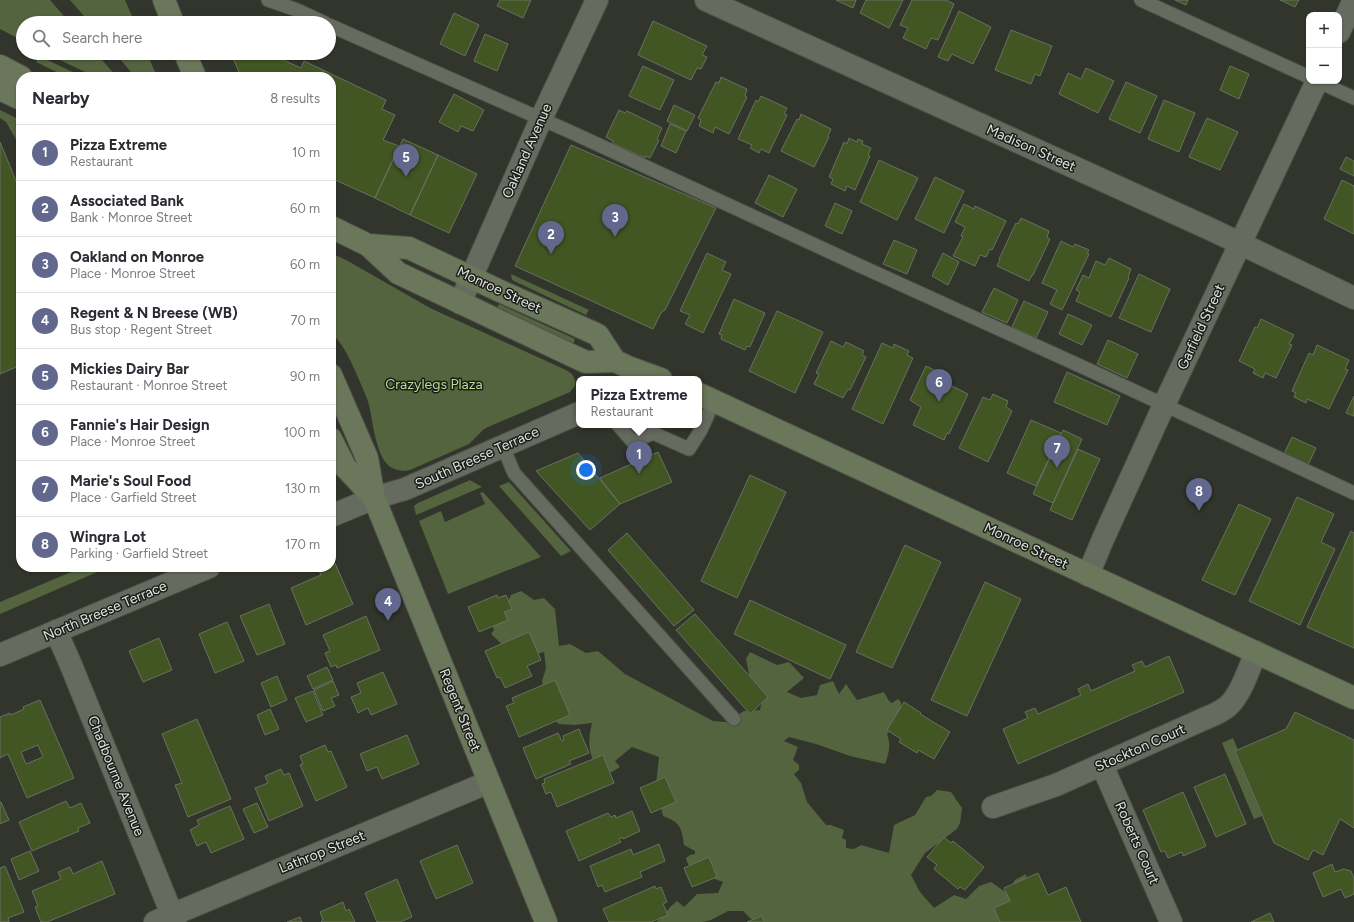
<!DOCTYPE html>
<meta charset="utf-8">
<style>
body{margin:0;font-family:Figtree,sans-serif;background:#f7f7f7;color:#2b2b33}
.controls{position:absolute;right:12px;top:12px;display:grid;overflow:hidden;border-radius:8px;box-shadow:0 1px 3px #0004}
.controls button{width:36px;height:36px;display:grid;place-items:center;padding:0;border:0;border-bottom:1px solid #e1e1e2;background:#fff;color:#2b2b33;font:20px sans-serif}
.you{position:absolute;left:586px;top:470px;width:14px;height:14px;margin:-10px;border:3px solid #fff;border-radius:50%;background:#1a73e8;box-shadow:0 0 0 6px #1a73e833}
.badge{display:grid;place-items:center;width:26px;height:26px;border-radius:50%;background:#62678d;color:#fff;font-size:13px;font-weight:700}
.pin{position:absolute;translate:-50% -33px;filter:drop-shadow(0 1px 2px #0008)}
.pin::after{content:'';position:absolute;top:21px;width:14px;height:12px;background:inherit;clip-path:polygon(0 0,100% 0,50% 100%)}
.popup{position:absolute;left:576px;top:376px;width:126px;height:52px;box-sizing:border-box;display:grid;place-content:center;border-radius:8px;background:#fff;filter:drop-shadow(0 1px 3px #0005);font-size:13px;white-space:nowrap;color:#7c7c81}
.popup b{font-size:15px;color:#2b2b33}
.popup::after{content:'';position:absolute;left:50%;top:100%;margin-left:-8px;border:8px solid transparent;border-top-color:#fff}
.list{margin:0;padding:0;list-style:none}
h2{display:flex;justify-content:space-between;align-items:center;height:52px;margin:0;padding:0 16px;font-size:17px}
h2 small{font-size:13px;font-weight:400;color:#7c7c81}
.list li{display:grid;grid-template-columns:26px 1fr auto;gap:12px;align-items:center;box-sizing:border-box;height:56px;padding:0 16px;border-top:1px solid #e1e1e2}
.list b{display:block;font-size:15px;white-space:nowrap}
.list p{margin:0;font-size:13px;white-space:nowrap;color:#7c7c81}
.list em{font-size:13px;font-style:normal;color:#7c7c81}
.icon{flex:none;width:22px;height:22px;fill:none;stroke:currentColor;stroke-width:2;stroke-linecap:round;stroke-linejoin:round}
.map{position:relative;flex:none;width:1354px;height:922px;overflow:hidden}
.search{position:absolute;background:#fff;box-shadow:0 1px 3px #0004;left:16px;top:16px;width:320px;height:44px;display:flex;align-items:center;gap:10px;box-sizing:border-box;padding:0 14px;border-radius:22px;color:#7c7c81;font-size:15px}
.panel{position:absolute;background:#fff;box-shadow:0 1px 3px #0004;left:16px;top:72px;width:320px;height:500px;border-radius:16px}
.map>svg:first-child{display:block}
</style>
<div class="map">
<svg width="1354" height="922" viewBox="0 0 1354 922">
<rect width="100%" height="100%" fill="#31352b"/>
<!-- green -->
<path fill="#54643f" d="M0,0h50l20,23h-47v18l-23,-12z
M70,0h55l10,23h-45z
M45,53h51l21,24h-21z
M115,53h32l10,24h-22z
M39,56l44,21h-16l-31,-15z
M0,110l16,8 5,6v24l-15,-26 -6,-4z
M331,253l17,8 82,47 136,62c7,4 10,8 9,16l-5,6 -82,35 -5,3 -14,14 -59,26c-7,2 -18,0 -23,-6 -12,-14 -14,-42 -18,-59 -2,-8 -6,-15 -9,-23 -8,-18 -15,-36 -29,-50z
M511,274l78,36 -3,5 -74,-35z
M499,304l76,35 -2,5 -77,-34z
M470,480l12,7 -66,28 -2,-9 4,-3z
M509,482l62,69 -10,5 -62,-70z
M483,492l58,65 -93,37 -29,-73 22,-10 4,11 40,-18 -5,-11z
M83,567h26l-109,47v-12z
M521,591l13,9 10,-2 11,11 4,37 11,-2 16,9 12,-2 27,23 88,47 13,1 18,-11 16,-1 3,-14 -12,-11 -5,-26 4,-7 27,13 12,-3 15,16 -17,14 14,6 16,-3 3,-10 13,-4 6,13 7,-10 11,16 27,-8 5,9 3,2 6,-4 3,3c0,14 -3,23 -14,32 4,11 2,19 -2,30l-35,-8 -34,-12 -27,-7 -5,4 14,6 -5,13 6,5v5l-5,4 7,9 6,19 19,23h5l13,5 -2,8 4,2v8l8,1 7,-4 28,8 5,-28 21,-10 11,-18 5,-1 6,-6 14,2 11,16 -2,15 -3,6 -32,24 -14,22 9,17 14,16 20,-13 12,4 13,-13 12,-4 16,11 8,-13 11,-6 1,7 12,41h-285l-11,-11h-15l-17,9 -8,2h-47c10,-7 11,-14 21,-21l7,6 13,-13 21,-1 5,-11c-13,-6 -34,-7 -37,-24l4,-3 5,-1v-3l-11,-6c-2,-17 -4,-23 -21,-29l-7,-32 3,-27 -27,-10 -17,14 5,6 -8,5 -10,1c-14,-16 -15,-29 -10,-50l-17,2 -16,-1 -14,-11 1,-12 -4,-20 4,-13 -2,-16 -15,4 -20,-5 -18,-17 3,-4 -5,-11 18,-16 4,-8z
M1233,738l5,12 -3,1 27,65 -8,3 -32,-76z"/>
<!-- building -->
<path fill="#425623" stroke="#6a6f64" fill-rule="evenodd" d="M500,0h31l-8,18 -26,-12z
M836,0h20l-3,8z
M866,0h37l-14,28 -29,-15z
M912,0h34l8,4 -16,36 -7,-2 -5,11 -23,-11 5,-10 -8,-3z
M1175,0h13l-2,5z
M1280,0h19l-4,7z
M959,11l32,16 -18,37 -21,-10 -4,7 -10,-4z
M454,13l25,12 -14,31 -25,-12z
M653,21l54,25 -5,9 5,2 -6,12 -4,-1 -6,12 -53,-25z
M1011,30l41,16 -12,30 -5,-2 -4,10 -36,-14z
M485,34l23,10 -11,27 -23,-10z
M231,53h42l-1,2 29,13 3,-7 82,39 -4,9 13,6 -12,25 16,6 -24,52 -44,-20v-101h-90z
M643,66l31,14 -14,30 -31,-14z
M1230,66l19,8 -10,25 -19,-9z
M1086,68l28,13 -16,32 -39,-19 9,-21 13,6z
M721,77l26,12 -2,7 2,1 -18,37 -14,-7 -2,6 -14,-7 2,-6 -3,-2 18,-36 3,1z
M1126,82l31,14 -17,37 -31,-14z
M454,94l30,16 -11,21 -12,-5 -3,6 -19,-10z
M761,96l26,12 -3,6 3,1 -18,38 -8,-4 -2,4 -9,-5 2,-3 -14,-6 18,-39 2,2z
M1164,100l31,13 -16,39 -31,-13z
M674,105l21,10 -8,16 -20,-10z
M619,110l6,3 2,-2 35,17 -5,11 2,1 -9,18 -4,-2 -1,2 -33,-15 1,-2 -7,-4z
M801,114l30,15 -3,7 1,1 -15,30 -33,-16 16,-32 2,1z
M1207,118l31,14 -18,38 -31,-13z
M670,124l16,7 -10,22 -15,-7z
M849,138l8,4 1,-3 5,2 -1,3 9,4 -3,7 2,1 -15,34 -8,-4 -2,5 -14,-7 2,-5 -4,-2 15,-35 3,2z
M403,139l35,16 -28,60 -35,-17z
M0,142l21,51v172l-21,9z
M571,145l145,63 -51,102 -4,3 -8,16 -138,-63z
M438,155l39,19 -28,59 -39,-18z
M1346,157l8,4v15l-14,-7z
M879,160l39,18 -21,42 -37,-18z
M769,175l28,14 -14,28 -28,-14z
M935,177l29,14 -20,42 -29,-14z
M1342,180l12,6v48l-30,-15z
M835,203l17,8 -10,23 -17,-8z
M964,204l10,5 1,-3 31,15 -14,29 -2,-1 -4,8 -6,-2 -5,11 -22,-10 10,-19 -2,-1 4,-9 -10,-5z
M1021,218l28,13 -2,6 3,2 -17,36h-1l-3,6 -32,-15 3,-6 -1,-1 17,-36 2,1z
M894,240l23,10 -10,24 -24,-10z
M1061,241l12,6 2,-3 14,6 -2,3 2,1 -27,56 -12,-6 7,-14 -15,-7z
M707,253l19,9 -4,8 9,4 -28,59 -18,-9 5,-9 -10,-4z
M943,253l16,9 -11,23 -16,-9z
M1109,258l22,11 -3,8 1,1 -18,39 -35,-16 4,-9 -4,-2 7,-15 6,3 7,-17 9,4z
M1139,274l31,15 -19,43 -32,-14z
M994,288l24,12 -11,23 -25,-11z
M734,299l31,14 -15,34 -3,-1 -2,4 -24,-11 1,-4 -3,-1z
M1024,301l24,11 -12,26 -24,-11z
M777,311l46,21 -28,61 -46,-22z
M1068,314l24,11 -10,20 -23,-11z
M1261,319l33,16 -5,9 3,1 -16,33 -11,-5 -2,5 -10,-5 2,-4 -16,-8 16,-34 2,1z
M1108,340l30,14 -11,24 -30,-14z
M831,341l12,6 3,-5 18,9 -2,4 4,2 -16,33 -2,-1 -5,9 -29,-14 5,-10 -3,-1z
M882,343l11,5 1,-4 15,7 -2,4 6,3 -30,66 -31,-15z
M1317,345l32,15 -4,9 3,1 -19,39 -22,-10 -1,4 -12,-6 2,-4 -4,-2 17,-38 4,2z
M926,366l20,10 -2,6 24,12 -19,40 -2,-1 -3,7 -31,-15 8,-18 -11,-7z
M1067,372l53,24 -13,29 -53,-23z
M993,394l15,7 -2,6 6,4 -24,51 -29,-14 24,-51 7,3z
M1354,396v20l-8,-3z
M1031,420l30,13 -25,53 -29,-13z
M1063,430l19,9 -29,64 -20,-9z
M1292,437l24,11 -9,19 -24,-11z
M1078,449l22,10 -28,61 -22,-10z
M658,452l14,30 -52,22 -20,-26z
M578,453l42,51 -30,26 -54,-59z
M750,475l36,17 -49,106 -36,-17z
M1297,497l37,17 -13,28 14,7 -35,76 -51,-24z
M1239,504l32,15 -36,76 -33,-15z
M1351,531l3,2v115l-47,-21z
M627,533l67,77 -20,16 -66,-76z
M905,545l36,17 -49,106 -36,-16z
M334,561l19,43 -47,21 -15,-37 30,-13 -3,-7 13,-1v-5z
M985,582l36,17 -54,117 -36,-16z
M497,595l1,3 8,-3 6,14 -8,3 4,8 -29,12 -11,-25z
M750,600l96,45 -16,34 -96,-45z
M269,604l16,40 -28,11 -17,-39z
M695,614l73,83 -18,17 -74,-84z
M366,616l14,34 -43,18 -1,-3 -5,2 -6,-14 5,-2 -7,-16z
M227,622l17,39 -29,12 -16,-39z
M529,632l12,28 -14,6 5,10 -27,12 -5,-11 -3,1 -12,-27z
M159,638l13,32 -29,12 -14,-31z
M1169,656l15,36 -166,72 -15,-35 25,-11 -3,-6 10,-4 3,6 43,-19 -3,-6 10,-5 3,7 44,-20 -3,-6 10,-4 3,6z
M327,667l6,13 -20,9 -6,-13z
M383,672l14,32 -26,11 -3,-7 -10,5 -7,-16 10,-4 -4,-10z
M277,676l10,24 -16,7 -10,-24z
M555,680l15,35 -51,22 -13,-31 8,-3 -2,-5z
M333,681l6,14 -8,3 4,8 -12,5 -9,-21z
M313,691l10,24 -17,7 -11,-24z
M40,700l34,78 -47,20 -19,-44 -8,4v-41l10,-4 1,2 13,-6 -1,-2zM38,745l5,12 -17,7 -5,-12z
M904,702l17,11 -1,1 30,18 -16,27 -16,-9 -1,3 -18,-11 2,-3 -14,-9z
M270,709l9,20 -14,6 -8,-20z
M1295,712l59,28v88l-14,-9 -17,36 -10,-5 -5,10 -34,-17 -39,-92 51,-22z
M197,719l34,80 -43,18 -13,-32 7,-2 -20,-49z
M579,729l10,24 -20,8 2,3 -35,15 -13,-31 35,-15 4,8 2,-1 -1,-4z
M407,735l12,29 -37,15 -5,-12 -10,4 -7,-17z
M325,745l3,7 3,-1 16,36 -31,14 -16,-36 3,-1 -3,-8z
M603,755l11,28 -57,24 -6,-15 -5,2 -4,-10 3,-1 -1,-4z
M281,769l3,6 5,-2 14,33 -34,15 -14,-33 13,-5 -3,-7z
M1225,774l21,50 -30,13 -22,-50z
M665,777l11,25 -25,11 -11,-25z
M1183,792l23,54 -23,10 -1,-4 -14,6 -3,-7 -4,1 -18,-42z
M66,801l4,7 11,-5 9,20 -12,5 1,3 -47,20 -13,-29z
M0,802h1l8,18 -9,4z
M257,803l11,24 -14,6 -11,-24z
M230,806l14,33 -33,14 -5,-11 -9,4 -7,-16 9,-5 -2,-5z
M632,811l8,20 -17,8 -1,-2 -3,2 2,3 -42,19 -13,-30 42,-18 3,4 4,-2 1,3z
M944,837l7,6 2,-2 31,26 -19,23 -5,-3 -2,2 -24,-20 3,-4 -10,-8z
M659,844l6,17 -25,11 2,5 -37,15 -3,-7 -4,2 -8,-21 41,-17 2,6z
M457,845l16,38 -37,16 -16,-38z
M30,851l9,20 -20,9 -8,-21z
M709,857l8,20 -25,10 -8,-19z
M102,861l13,33 -68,28h-6l-6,-15 3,-1 -6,-15 29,-12 -3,-7 12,-5 3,7z
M1332,864l3,8 9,-3 7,2 3,8v15l-9,4 -4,-9 -18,8 -10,-24z
M5,866l19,46 -16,6 1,4h-9v-54z
M1038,873l10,22 18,-8 15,35h-81l-6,-14 16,-7 -6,-13z
M397,879l15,38 -12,5h-23l-12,-29z
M655,886l1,3 5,-2 6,15 -4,2 5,11 -17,7h-42l-6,-13z
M343,902l3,9 3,-2 6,13h-34l2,-2 -3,-8z
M1270,913l4,9h-23z
M762,916l2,6h-17z
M300,917l2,5h-15z"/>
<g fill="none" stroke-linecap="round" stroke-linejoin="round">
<!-- service casing -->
<g stroke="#4d5149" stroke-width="15">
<path id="service" d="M268,0l29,10 28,13
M1141,0l168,77
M329,25l244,108 283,131 231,105 267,124
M1317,81l37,17
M618,425l15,17 20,-9 36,16 12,-19 13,-29
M503,447l11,26 220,246"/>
</g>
<!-- minor casing -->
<g stroke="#4d5149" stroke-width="24">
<path id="minor" d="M706,0l504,229 144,69
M1339,32l15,-32
M460,303l81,-184 56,-119
M1088,575l15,-36 61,-134 153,-324
M56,631l15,34 104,257
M1102,765l69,157
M993,807l63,-22 150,-67c8,-3 16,-7 22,-12 13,-11 21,-38 28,-54
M155,922l334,-140"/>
</g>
<!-- tertiary casing -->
<g stroke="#4d5149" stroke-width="24">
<path id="tertiary" d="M331,516l43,-18 31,-9 174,-76
M0,655l209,-88"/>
</g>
<!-- secondary casing -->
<g stroke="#4d5149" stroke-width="24">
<path id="secondary" d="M164,0l9,23
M185,53l10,24
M0,66l21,11
M0,89l21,10
M331,227l37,18 30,28 175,83 13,6 29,-1 13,6 33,12
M368,245l41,3 91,43 85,38 13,6 17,26
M331,375l36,83 7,40 172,424
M699,394l655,304
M331,439l14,28 29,31"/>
</g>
<!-- service -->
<use href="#service" stroke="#666b60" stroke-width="13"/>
<!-- minor -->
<use href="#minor" stroke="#666b60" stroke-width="22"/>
<!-- tertiary -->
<use href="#tertiary" stroke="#666b60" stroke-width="22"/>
<!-- secondary -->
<use href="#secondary" stroke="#6b775a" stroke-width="22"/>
</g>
<g text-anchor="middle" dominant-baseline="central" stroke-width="3" stroke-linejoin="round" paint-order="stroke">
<!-- street labels -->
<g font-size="14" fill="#e1e4de" stroke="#1a1c18">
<text transform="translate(1031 148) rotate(24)">Madison Street</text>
<text transform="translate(527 151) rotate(-66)">Oakland Avenue</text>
<text transform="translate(499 290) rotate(25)">Monroe Street</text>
<text transform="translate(1201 327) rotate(-65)">Garfield Street</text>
<text transform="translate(477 458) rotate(-24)">South Breese Terrace</text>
<text transform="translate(1026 546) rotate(25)">Monroe Street</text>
<text transform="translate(105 611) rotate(-23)">North Breese Terrace</text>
<text transform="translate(460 710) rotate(68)">Regent Street</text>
<text transform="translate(1140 748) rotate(-24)">Stockton Court</text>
<text transform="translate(116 776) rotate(68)">Chadbourne Avenue</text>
<text transform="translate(1137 843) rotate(66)">Roberts Court</text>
<text transform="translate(322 852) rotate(-22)">Lathrop Street</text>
</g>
<!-- park labels -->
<g font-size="14" fill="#bbdc8d" stroke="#1a1c18">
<text x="434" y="384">Crazylegs Plaza</text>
</g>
</g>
</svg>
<div class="controls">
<button>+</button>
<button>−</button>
</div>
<div class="you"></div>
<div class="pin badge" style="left:639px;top:474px">1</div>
<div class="popup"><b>Pizza Extreme</b>Restaurant</div>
<div class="pin badge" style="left:551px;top:254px">2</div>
<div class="pin badge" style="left:615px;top:237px">3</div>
<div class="pin badge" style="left:388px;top:621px">4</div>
<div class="pin badge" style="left:406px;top:177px">5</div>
<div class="pin badge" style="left:939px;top:402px">6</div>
<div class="pin badge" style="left:1057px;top:468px">7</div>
<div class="pin badge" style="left:1199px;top:511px">8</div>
<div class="search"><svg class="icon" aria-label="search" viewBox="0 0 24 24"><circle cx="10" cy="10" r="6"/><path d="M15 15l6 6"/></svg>Search here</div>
<section class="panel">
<h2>Nearby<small>8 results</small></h2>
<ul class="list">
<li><span class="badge">1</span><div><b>Pizza Extreme</b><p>Restaurant</p></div><em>10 m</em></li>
<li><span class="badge">2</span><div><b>Associated Bank</b><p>Bank · Monroe Street</p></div><em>60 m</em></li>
<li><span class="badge">3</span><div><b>Oakland on Monroe</b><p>Place · Monroe Street</p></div><em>60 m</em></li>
<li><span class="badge">4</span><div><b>Regent &amp; N Breese (WB)</b><p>Bus stop · Regent Street</p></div><em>70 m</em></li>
<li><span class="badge">5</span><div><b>Mickies Dairy Bar</b><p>Restaurant · Monroe Street</p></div><em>90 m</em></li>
<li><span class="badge">6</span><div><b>Fannie's Hair Design</b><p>Place · Monroe Street</p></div><em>100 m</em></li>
<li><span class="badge">7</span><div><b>Marie's Soul Food</b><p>Place · Garfield Street</p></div><em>130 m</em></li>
<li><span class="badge">8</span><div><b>Wingra Lot</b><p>Parking · Garfield Street</p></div><em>170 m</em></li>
</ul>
</section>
</div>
